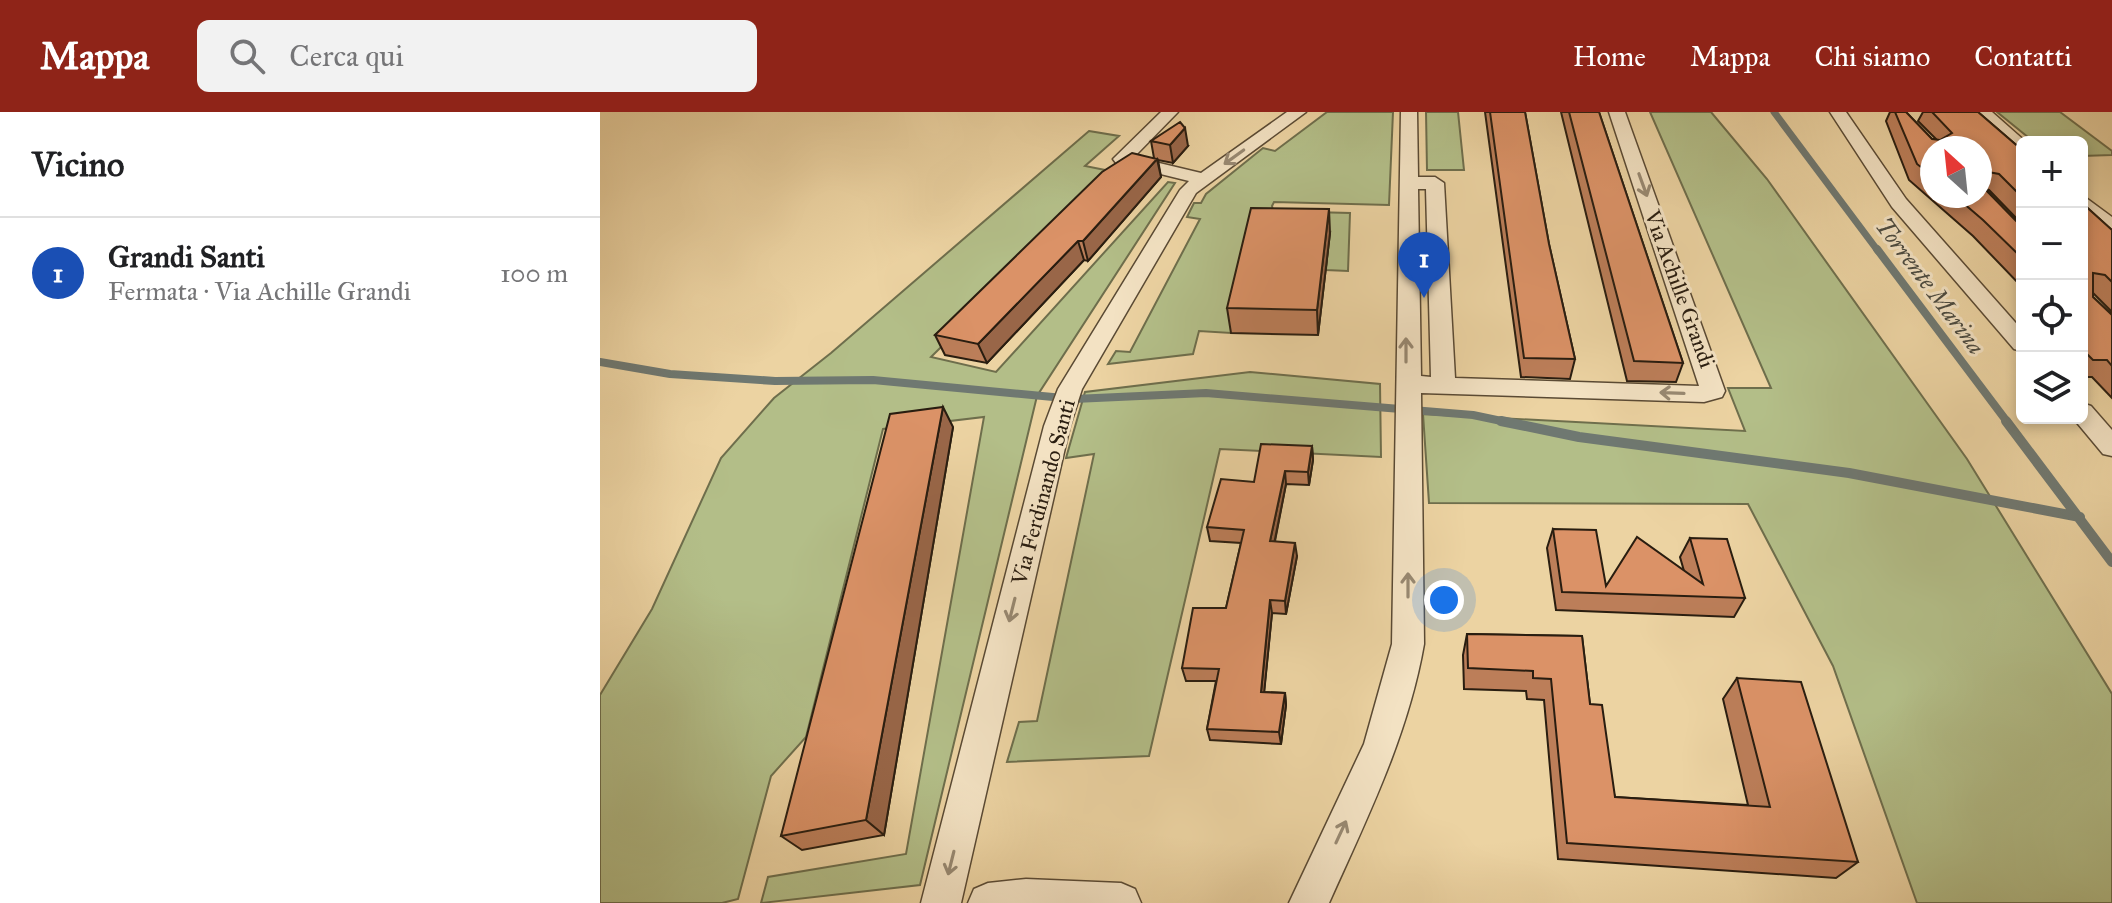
<!DOCTYPE html>
<html lang="it">
<meta charset="utf-8">
<style>
body{margin:0;font-family:"IM FELL Great Primer",serif;background:#f2f2f2;color:#202124}
.controls{position:absolute;right:24px;top:24px;display:grid;overflow:hidden;border-radius:12px;box-shadow:0 4px 12px #0003}
.controls button{width:72px;height:72px;display:grid;place-items:center;padding:0;border:0;border-bottom:2px solid #e0e0e0;background:#fff;color:#202124;font:40px sans-serif}
.compass{position:absolute;left:1320px;top:24px;width:72px;height:72px;border-radius:50%;background:#fff;box-shadow:0 4px 12px #0003;rotate:333deg}
.you{position:absolute;left:844px;top:488px;width:28px;height:28px;margin:-20px;border:6px solid #fff;border-radius:50%;background:#1a73e8;box-shadow:0 0 0 12px #1a73e833}
.badge{display:grid;place-items:center;width:52px;height:52px;border-radius:50%;background:#8f2418;color:#fff;font-size:26px;font-weight:700}
.pin{position:absolute;translate:-50% -66px;filter:drop-shadow(0 2px 4px #0008)}
.pin::after{content:'';position:absolute;top:42px;width:28px;height:24px;background:inherit;clip-path:polygon(0 0,100% 0,50% 100%)}
.list{margin:0;padding:0;list-style:none}
h2{display:flex;justify-content:space-between;align-items:center;height:104px;margin:0;padding:0 32px;font-size:34px}
h2 small{font-size:26px;font-weight:400;color:#757577}
.list li{display:grid;grid-template-columns:52px 1fr auto;gap:24px;align-items:center;box-sizing:border-box;height:112px;padding:0 32px;border-top:2px solid #e0e0e0}
.list b{display:block;font-size:30px;white-space:nowrap}
.list p{margin:0;font-size:26px;white-space:nowrap;color:#757577}
.list em{font-size:26px;font-style:normal;color:#757577}
.icon{flex:none;width:44px;height:44px;fill:none;stroke:currentColor;stroke-width:2;stroke-linecap:round;stroke-linejoin:round}
.map{position:relative;flex:none;width:1512px;height:791px;overflow:hidden}
header{display:flex;align-items:center;gap:48px;box-sizing:border-box;height:112px;padding:0 40px;background:#8f2418;color:#fff}
header strong{font-size:38px}
nav{display:flex;gap:44px;margin-inline-start:auto;font-size:28px}
.search{width:560px;height:72px;background:#f2f2f2;display:flex;align-items:center;gap:20px;box-sizing:border-box;padding:0 28px;border-radius:12px;color:#757577;font-size:30px}
main{display:flex}
aside{flex:1;background:#fff}
.map>svg:first-child{display:block}
</style>
<header>
<strong>Mappa</strong>
<div class="search"><svg class="icon" aria-label="search" viewBox="0 0 24 24"><circle cx="10" cy="10" r="6"/><path d="M15 15l6 6"/></svg>Cerca qui</div>
<nav><a>Home</a><a>Mappa</a><a>Chi siamo</a><a>Contatti</a></nav>
</header>
<main>
<aside>
<h2>Vicino<small></small></h2>
<ul class="list">
<li><span class="badge" style="background:#1a4fb4">1</span><div><b>Grandi Santi</b><p>Fermata · Via Achille Grandi</p></div><em>100 m</em></li>
</ul>
</aside>
<div class="map">
<svg width="1512" height="791" viewBox="0 0 1512 791">
<rect width="100%" height="100%" fill="#ecd3a2"/>
<filter id="stains"><feTurbulence type="fractalNoise" baseFrequency=".0025" numOctaves="4"/><feColorMatrix values="0 0 0 0 .2 0 0 0 0 .09 0 0 0 0 .02 0 0 0 .5 -.17"/></filter>
<radialGradient id="worn" r=".72"><stop offset=".6" stop-color="#630" stop-opacity="0"/><stop offset="1" stop-color="#630" stop-opacity=".3"/></radialGradient>
<!-- green -->
<path fill="#b3be88" stroke="#6e6e4c" stroke-width="2" d="M727,0h66l-4,93 -115,-3 -2,4 1,5 77,2 -2,58 -22,-1 3,-37 -75,-1 -23,101 -32,-2 -6,23 -85,10 8,-13 14,1 70,-133 -13,-2 7,-14h7l5,-9 57,-46 12,3z
M826,0h32l6,58h-37z
M1050,0h61l56,67 200,280 145,235v209h-195l-84,-237 -85,-162 -319,-1 -6,-89 322,17 -17,-43h43z
M1397,0h63l52,39v4l-30,1v-14h-48z
M489,19l30,5 -34,30 25,5 -35,44 -144,142 65,15 172,-190 7,1 -138,213 -117,489 -159,18 7,-26 138,-23 78,-437 -101,12 -77,308 -35,39 -33,123 -16,4h-122v-208l52,-86 69,-151 53,-60 57,-45z
M650,260l130,12 1,73 -161,-8 -71,307 -142,6 12,-40 18,-1 57,-267 -28,4 19,-66z"/>
<g fill="none" stroke-linecap="round" stroke-linejoin="round">
<!-- stream-far2 -->
<path stroke="#6f7871" stroke-width="7" d="M1174,0l104,139"/>
<!-- stream-far1 -->
<path stroke="#6f7871" stroke-width="8" d="M1277,137l131,174
M0,250l70,12 105,7 98,-1 201,19 132,-6 267,22 38,8"/>
<!-- stream -->
<path stroke="#6f7871" stroke-width="10" d="M901,309l78,16 270,36 231,44
M1406,309l106,141"/>
<!-- minor casing -->
<g stroke="#5a4a34" stroke-width="3">
<path id="minor" d="M561,0h17l-44,45 67,16 86,-61h19l-110,81 -114,196 -12,37 -109,477h-40l123,-477 14,-37 122,-199 9,-9 -73,-18 -3,-4z
M801,0h16l1,65h17l9,6 11,195 244,8 -90,-274h16l100,279 -3,6 -18,5 -283,-9 3,251c-16,92 -57,174 -95,259h-40l75,-159 28,-100zM818,77h8l5,188 -10,-1z
M1230,0h16l60,87 116,131v21l-8,-2 -122,-142z
M1374,0h18l34,30h-4v11l-6,-1z
M1482,83l30,22v16l-30,-22z
M1482,291l9,3 21,24v26l-9,-2 -30,-36h9z
M426,767l95,4 14,6 6,14h-173l6,-14 14,-6z"/>
</g>
<!-- minor -->
<use href="#minor" fill="#f3e2c3" fill-rule="evenodd"/>
</g>
<!-- wall -->
<path fill="#bc7e59" stroke="#291d10" stroke-width="2" fill-rule="evenodd" d="M885,0h40l24,132 26,115 -5,20 -49,-2z
M961,0h38l84,251 -7,19 -49,-1z
M1290,0h16l26,27h4l-18,-18 5,-9h55l44,38v74l-33,-34 -4,-1 37,38v60l-49,-51 -64,-56 -23,-59zM1332,36h48v48h-48z
M551,29l37,5 -15,17 -15,-3 3,17 -73,84 -4,-1 -97,103 -42,-8 -10,-20 219,-177z
M1482,91l30,27v82l-19,-19v4l19,18v83l-20,-21h-10z
M730,121l-12,102 -87,-2 -4,-25z
M353,315l-69,408 -82,15 -21,-14z
M712,334l1,14 -4,25 -23,-1 -11,57 22,15 -11,58 -14,-1 -8,79 21,1 1,12 -5,39 -71,-4 -3,-11 9,-48h-30l-4,-13 44,-60 15,-65 -31,-2 -3,-14 47,-45z
M953,417l53,57 78,-15 -4,-14 10,-19 55,60 -11,19 -178,-7 -9,-62z
M867,522l115,2 8,68 25,93 133,8 -25,-106 14,-21 121,184 -22,16 -278,-19 -14,-159 -17,-1 -1,-8 -62,-2 -1,-34z"/>
<!-- shaded-wall -->
<path fill="#996648" stroke="#291d10" stroke-width="2" d="M585,16l3,18 -15,17 -3,-18z
M557,47l4,18 -73,84 -5,-20z
M729,97l1,24 -12,102 -1,-25z
M478,129l6,19 -97,103 -9,-19z
M343,295l10,20 -69,408 -18,-15z
M712,334l1,14 -4,25 -1,-13z
M685,359l1,13 -14,70 -2,-13z
M695,431l2,13 -11,58 -1,-13z
M670,488l2,13 -9,91 -2,-12z
M685,581l1,12 -5,39 -2,-12z"/>
<!-- building -->
<path fill="#db9267" stroke="#291d10" stroke-width="2" d="M890,0h35l24,132 26,115 -51,-1z
M969,0h30l84,251 -49,-2z
M1295,0h11l26,27 8,1 12,-7 -20,-21h46l44,38v47l-23,-23 -11,-2 -1,5 -7,1v-30h-48v28l-15,-12z
M580,10l5,6 -15,17 -19,-4z
M532,41l25,6 -74,82h-5l-100,103 -43,-9 167,-163z
M1380,72l42,43v31l-39,-38 -28,-24h25z
M1482,91l30,27v52l-7,-7 -12,-2v24l19,18v51l-5,-6h-14l-11,-11z
M651,96l78,1 -12,101 -90,-2z
M343,295l-77,413 -85,16 109,-422z
M661,332l51,2 -4,26 -23,-1 -15,70 25,2 -10,58 -15,-1 -9,92 24,1 -6,39 -72,-3 12,-60 -37,-1 11,-60h33l18,-78 -37,-3 14,-48 33,3z
M953,417l43,1 10,56 31,-49 66,47 -13,-46 37,1 18,59 -183,-6z
M867,522l115,2 8,68 12,1 13,92 155,10 -33,-129 64,4 57,180 -291,-19 -16,-164 -18,-1v-7l-65,-3z"/>
<!-- one-way arrows -->
<defs><path id="oneway-shaft" d="M-6 0H5M1.5-3L5.5 0L1.5 3" fill="none" stroke-width="1.6" stroke-linecap="round" stroke-linejoin="round" transform="scale(2)"/></defs>
<g stroke="#988972">
<use href="#oneway-shaft" transform="translate(634 45) rotate(144)"/>
<use href="#oneway-shaft" transform="translate(1043 73) rotate(70)"/>
<use href="#oneway-shaft" transform="translate(806 238) rotate(-90)"/>
<use href="#oneway-shaft" transform="translate(1072 281) rotate(-178)"/>
<use href="#oneway-shaft" transform="translate(808 473) rotate(-90)"/>
<use href="#oneway-shaft" transform="translate(412 498) rotate(104)"/>
<use href="#oneway-shaft" transform="translate(741 720) rotate(-65)"/>
<use href="#oneway-shaft" transform="translate(351 751) rotate(104)"/>
</g>
<g text-anchor="middle" dominant-baseline="central" stroke-width="6" stroke-linejoin="round" paint-order="stroke">
<!-- street labels -->
<g font-size="22" fill="#291d10" stroke="#f3e2c3">
<text transform="translate(1080 177) rotate(70)">Via Achille Grandi</text>
<text transform="translate(443 380) rotate(-75)">Via Ferdinando Santi</text>
</g>
<!-- water labels -->
<g font-size="24" font-style="italic" fill="#4c4b40" stroke="#f3e2c3">
<text transform="translate(1330 174) rotate(53)">Torrente Marina</text>
</g>
</g>
<rect width="100%" height="100%" filter="url(#stains)"/>
<rect width="100%" height="100%" fill="url(#worn)"/>
</svg>
<div class="controls">
<button>+</button>
<button>−</button>
<button><svg class="icon" aria-label="locate" viewBox="0 0 24 24"><circle cx="12" cy="12" r="6"/><path d="M12 2v4M12 18v4M2 12h4M18 12h4"/></svg></button>
<button><svg class="icon" aria-label="layers" viewBox="0 0 24 24"><path d="M12 4l9 5-9 5-9-5zM3 14l9 5 9-5"/></svg></button>
</div>
<svg class="compass" viewBox="-18 -18 36 36"><path d="M0-13l5 13h-10z" fill="#e53935"/><path d="M0 13l5-13h-10z" fill="#757577"/></svg>
<div class="you"></div>
<div class="pin badge" style="left:824px;top:186px;background:#1a4fb4">1</div>
</div>
</main>
